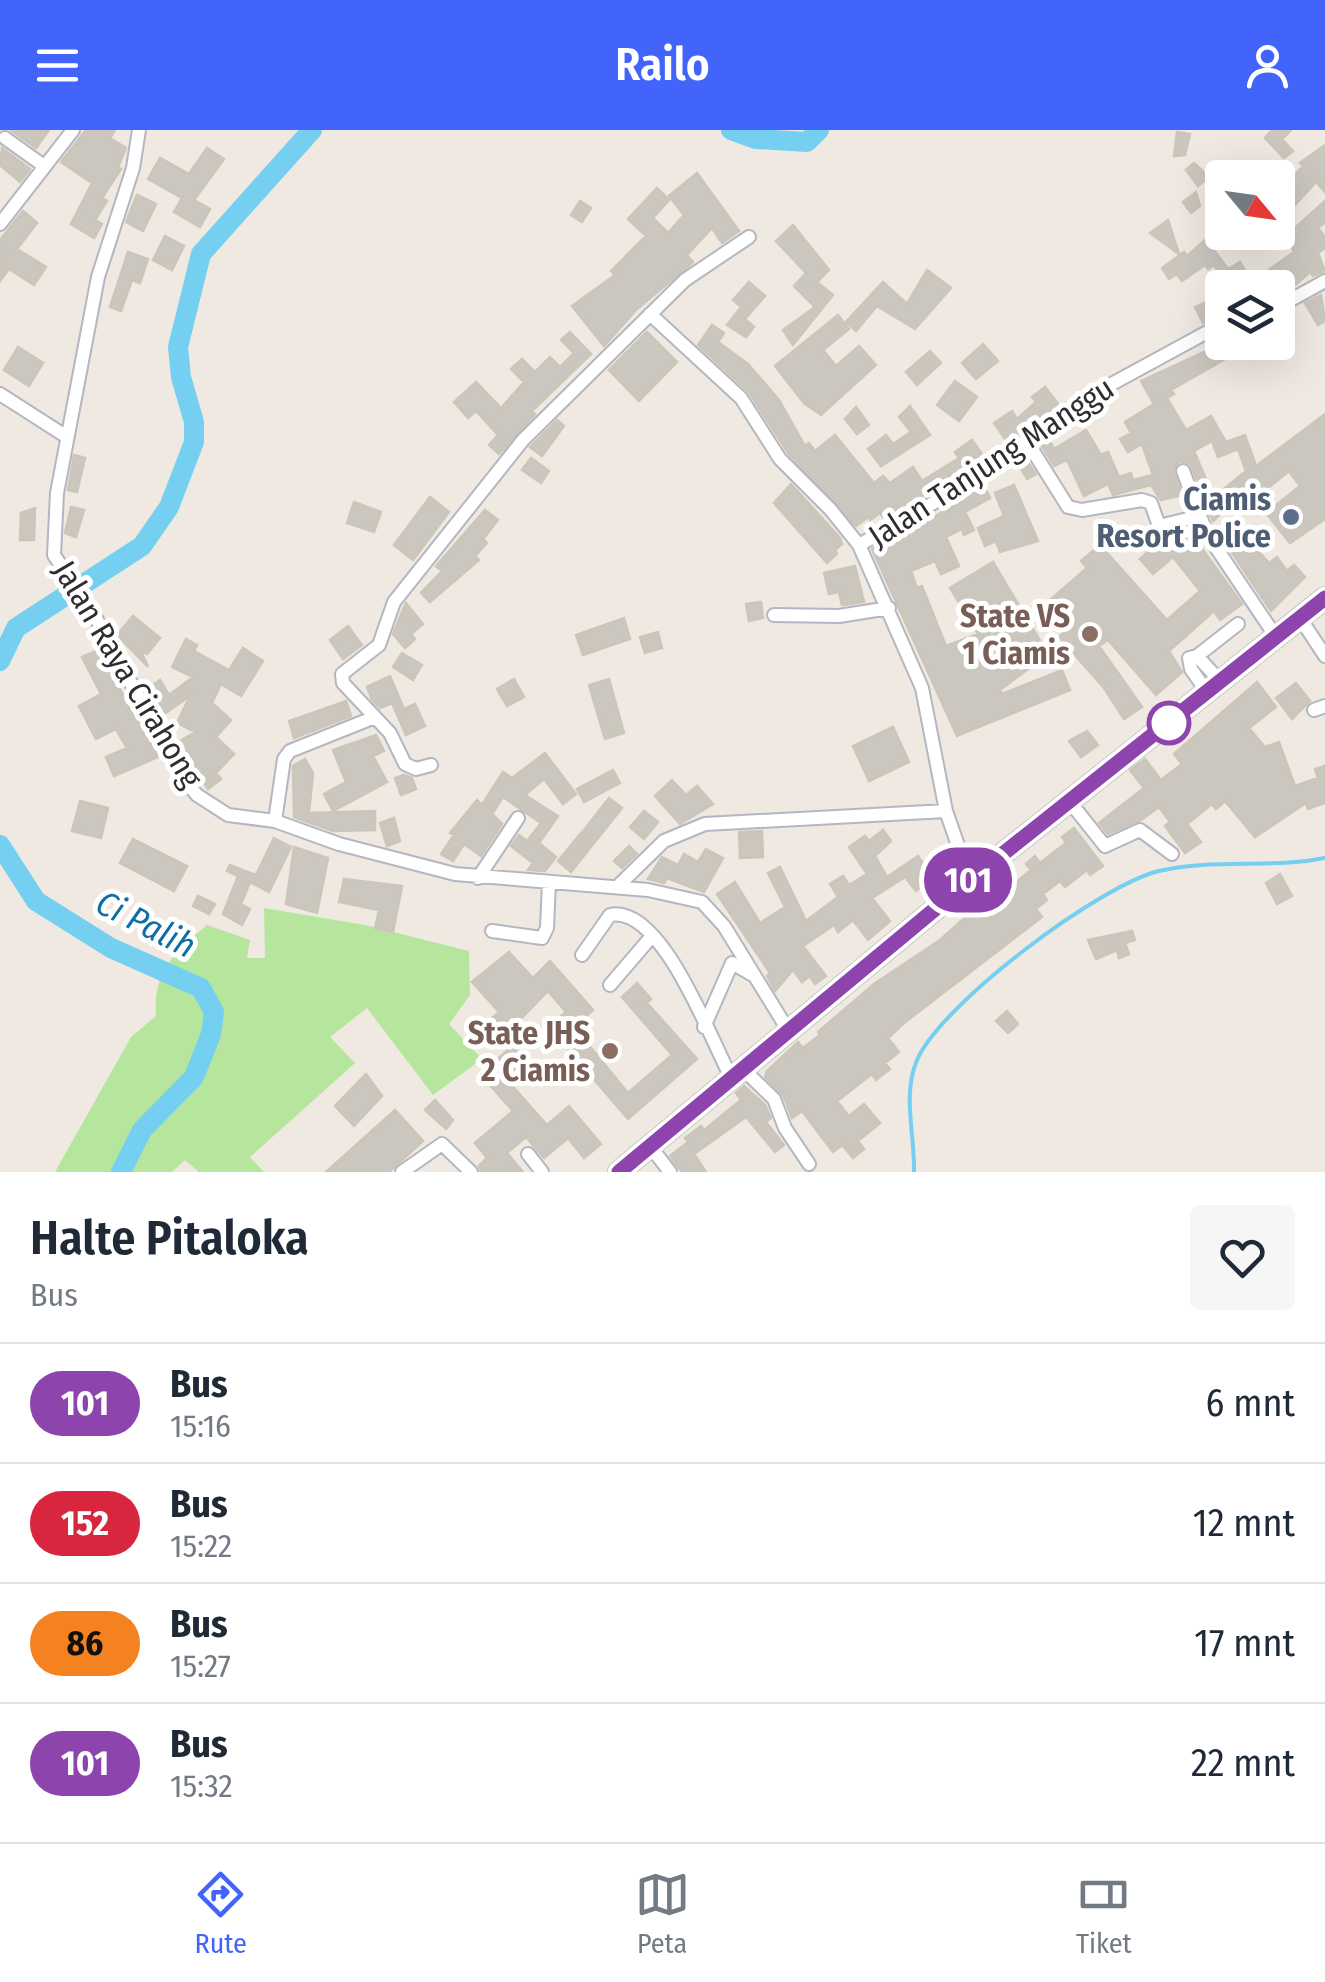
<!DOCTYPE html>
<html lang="id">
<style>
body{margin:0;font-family:"Fira Sans Condensed",sans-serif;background:#f6f6f7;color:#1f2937;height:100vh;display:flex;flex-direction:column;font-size:38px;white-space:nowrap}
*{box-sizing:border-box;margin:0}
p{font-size:32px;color:#747a83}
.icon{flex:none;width:55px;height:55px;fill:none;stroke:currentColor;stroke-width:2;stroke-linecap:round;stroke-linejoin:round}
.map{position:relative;height:1042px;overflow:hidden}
.sheet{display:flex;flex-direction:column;background:#fff;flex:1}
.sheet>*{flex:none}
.badge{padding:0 20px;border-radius:32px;font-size:35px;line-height:65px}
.needle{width:65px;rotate:119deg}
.tools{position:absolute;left:1205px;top:30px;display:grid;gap:20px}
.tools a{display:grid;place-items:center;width:90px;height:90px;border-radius:10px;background:#fff;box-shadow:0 10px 40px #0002;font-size:50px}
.map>.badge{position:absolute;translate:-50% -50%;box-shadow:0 0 0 5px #fff}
.round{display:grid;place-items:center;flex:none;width:105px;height:105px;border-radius:10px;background:#f6f6f7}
.summary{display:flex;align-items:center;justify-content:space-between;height:170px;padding:0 30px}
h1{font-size:48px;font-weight:600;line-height:75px}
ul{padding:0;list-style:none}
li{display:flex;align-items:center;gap:30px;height:120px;padding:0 30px;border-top:2px solid #e0e1e3}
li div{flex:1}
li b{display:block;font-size:38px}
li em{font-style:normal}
li .badge{min-width:110px;font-weight:700;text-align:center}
header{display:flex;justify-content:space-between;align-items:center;height:130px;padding:0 30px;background:#4264fb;color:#fff;font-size:45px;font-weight:600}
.menu{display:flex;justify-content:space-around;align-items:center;height:140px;border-top:2px solid #e0e1e3;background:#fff;font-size:28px;color:#747a83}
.menu a{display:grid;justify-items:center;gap:5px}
.menu .on{color:#4264fb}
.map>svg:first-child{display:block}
.green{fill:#b6e59e}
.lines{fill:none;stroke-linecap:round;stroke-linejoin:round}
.stream{stroke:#75cff0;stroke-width:4}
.river{stroke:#75cff0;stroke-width:20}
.building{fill:#cbc7bf;stroke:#cbc5ba;stroke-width:2.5}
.minor-casing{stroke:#b4b7c1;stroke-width:16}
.highway-casing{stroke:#c9c9c9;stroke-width:24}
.minor{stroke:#fff;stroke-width:12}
.highway{stroke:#ffa35c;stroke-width:20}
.line-casing{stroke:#fff;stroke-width:22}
.line{stroke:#8e44ad;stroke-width:15}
.service-dot{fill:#5c6f8a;stroke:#fff;stroke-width:4}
.education-dot{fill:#8d6e63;stroke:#fff;stroke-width:4}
.stop-dot{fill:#fff;stroke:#8e44ad;stroke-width:5}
.labels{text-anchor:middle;stroke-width:10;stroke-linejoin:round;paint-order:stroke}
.street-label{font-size:32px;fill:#2e2e2e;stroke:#fff}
.service-label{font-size:32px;font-weight:bold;fill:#4e5e75;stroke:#fff;text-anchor:end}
.education-label{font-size:32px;font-weight:bold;fill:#785e54;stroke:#fff;text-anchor:end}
.water-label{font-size:35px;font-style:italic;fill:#0d6fa3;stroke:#fff}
</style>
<header><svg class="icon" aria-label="menu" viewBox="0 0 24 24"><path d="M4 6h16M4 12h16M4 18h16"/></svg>Railo<svg class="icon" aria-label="person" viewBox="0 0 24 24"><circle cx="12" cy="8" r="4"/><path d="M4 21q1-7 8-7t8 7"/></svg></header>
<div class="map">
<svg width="1325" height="1042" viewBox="0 0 1325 1042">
<rect width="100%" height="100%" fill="#efe9e1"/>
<path class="green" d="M 264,778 L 365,795 L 469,821 L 470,865 L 449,894 L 482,929 L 433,965 L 367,878 L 330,907 L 355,933 L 250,1027 L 264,1042 L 199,1042 L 185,1030 L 172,1042 L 55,1042 L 131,907 L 156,886 C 153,840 174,823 207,795 L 250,810 L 247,828 L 265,828 Z"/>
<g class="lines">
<path class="stream" d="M 914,1042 C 915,1004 902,966 917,930 C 941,874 1100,755 1159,741 C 1214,728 1270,739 1325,728"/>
<path class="river" d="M 731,0 L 756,9 L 807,12 L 819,0
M 0,531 L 16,498 L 142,416 L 169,377 L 194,312 L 194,292 L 181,247 L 178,217 L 201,124 L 312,0
M 0,715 L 36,771 L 111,818 L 201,858 L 214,882 L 211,904 L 194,947 L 142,1000 L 121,1042"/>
</g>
<path class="building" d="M 11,0 L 49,0 L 36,18 Z
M 86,0 L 115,0 L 110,8 L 126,18 L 118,37 L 121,39 L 102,68 L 107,71 L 95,90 L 102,94 L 94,108 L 71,94 L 92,53 L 61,32 Z
M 1272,0 L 1291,0 L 1282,9 L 1293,21 L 1284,28 L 1265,8 Z
M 1177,2 L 1190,4 L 1185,25 L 1174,26 Z
M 1325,15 L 1325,62 L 1316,52 L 1295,75 L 1280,61 L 1303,36 L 1300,33 Z
M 2,18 L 30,39 L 20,52 L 0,35 Z
M 207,18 L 224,29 L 194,70 L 210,79 L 200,97 L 174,82 L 182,68 L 148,49 L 160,28 L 189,44 Z
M 1194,33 L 1209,47 L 1198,56 L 1186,40 Z
M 697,43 L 739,101 L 722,113 L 712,98 L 687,125 L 693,132 L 637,179 L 604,216 L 572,176 L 615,145 L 611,141 L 646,106 L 628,89 L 657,58 L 669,70 L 653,88 L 668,103 L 684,85 L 669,66 Z
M 1196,62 L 1200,76 L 1191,83 L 1183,72 Z
M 1222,64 L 1222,92 L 1209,76 Z
M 137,65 L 156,74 L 143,101 L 126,92 Z
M 580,71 L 591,78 L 582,92 L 571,85 Z
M 1325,71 L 1325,92 L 1318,98 L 1325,107 L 1325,118 L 1318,123 L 1325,141 L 1313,146 L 1310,142 L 1293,157 L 1288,152 L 1279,158 L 1227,158 L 1214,135 L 1208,139 L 1205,135 L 1182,151 L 1177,144 L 1169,149 L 1162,138 L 1184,122 L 1187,126 L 1206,109 L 1228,139 L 1240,132 L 1252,152 L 1294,122 L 1287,105 Z
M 23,81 L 37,93 L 17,119 L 46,137 L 34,155 L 9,139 L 0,151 L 0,110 Z
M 1168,90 L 1179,124 L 1150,103 Z
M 793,95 L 829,140 L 817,152 L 833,165 L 793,215 L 783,200 L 815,177 L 794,156 L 806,143 L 776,111 Z
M 165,106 L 184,116 L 172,140 L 153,130 Z
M 128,122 L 148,129 L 140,153 L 132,150 L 121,181 L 110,177 Z
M 927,140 L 951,158 L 915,199 L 877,176 L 856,201 L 846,192 L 883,152 L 907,174 Z
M 749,152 L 765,166 L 745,189 L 754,197 L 746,207 L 727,195 L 741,177 L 733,170 Z
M 1222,165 L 1222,184 L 1203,193 L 1195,177 Z
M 1321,165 L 1325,191 L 1318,195 L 1305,173 Z
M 838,185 L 849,199 L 823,220 L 836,236 L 859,216 L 876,235 L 821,285 L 804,273 L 775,236 Z
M 712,195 L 724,203 L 718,212 L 748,234 L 779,270 L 805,316 L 809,313 L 815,321 L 835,305 L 874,353 L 883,346 L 890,353 L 913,337 L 922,351 L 959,328 L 955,322 L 972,310 L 984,327 L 895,383 L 892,380 L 883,387 L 880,383 L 870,390 L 868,387 L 856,396 L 788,323 L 748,261 L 698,215 Z
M 570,202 L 591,224 L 532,281 L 535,284 L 499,324 L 489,315 L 498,305 L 476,281 L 468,288 L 454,272 L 476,252 L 501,278 L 524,252 L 511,239 L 522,229 L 535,242 L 550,227 L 560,237 L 574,223 L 561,210 Z
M 647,202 L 677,232 L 639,271 L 609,240 Z
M 1212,212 L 1255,212 L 1171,260 L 1174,264 L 1167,268 L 1186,300 L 1211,286 L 1226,312 L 1245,305 L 1256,336 L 1325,284 L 1325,389 L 1290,413 L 1266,383 L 1300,356 L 1289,341 L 1238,382 L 1231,374 L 1213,391 L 1206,374 L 1246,341 L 1238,319 L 1218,327 L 1212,311 L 1194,321 L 1208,354 L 1200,358 L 1190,334 L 1180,331 L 1173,340 L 1182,365 L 1161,370 L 1151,355 L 1113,365 L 1108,354 L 1084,366 L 1067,330 L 1054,336 L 1040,313 L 1048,307 L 1054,319 L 1086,300 L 1101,325 L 1108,322 L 1119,347 L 1131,343 L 1133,350 L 1153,345 L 1142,314 L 1128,322 L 1120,309 L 1131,303 L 1125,292 L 1154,274 L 1141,251 L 1215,217 Z
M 983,214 L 998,231 L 976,249 L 962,233 Z
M 18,217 L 43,233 L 29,256 L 4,240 Z
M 930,221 L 941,233 L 917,255 L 906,242 Z
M 955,251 L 977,267 L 959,291 L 937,275 Z
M 1045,257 L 1059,275 L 1007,312 L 994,293 L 1012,281 L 1017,289 L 1036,272 L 1032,267 Z
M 910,276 L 930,305 L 881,336 L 868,319 L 886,305 L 893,314 L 911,302 L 899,287 Z
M 856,277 L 869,295 L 857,304 L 845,289 Z
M 557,290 L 564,296 L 542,326 L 530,317 Z
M 74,325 L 85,328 L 77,362 L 68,360 Z
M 1023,325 L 1036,344 L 1027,349 L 1016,330 Z
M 531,328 L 549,341 L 541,353 L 522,340 Z
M 791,354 L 840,408 L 842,414 L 835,420 L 837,424 L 827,433 L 774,373 Z
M 983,354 L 990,368 L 965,382 L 974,400 L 964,405 L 962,399 L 946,407 L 959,436 L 941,444 L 935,431 L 911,441 L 917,458 L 922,456 L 946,516 L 978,504 L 950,458 L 993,432 L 1048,524 L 1000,560 L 1002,564 L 1062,540 L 1070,560 L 957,606 L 872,419 L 964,371 Z
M 1014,355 L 1038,411 L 1000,422 L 996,411 L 985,416 L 978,398 L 1004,386 L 995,363 Z
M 430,367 L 449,382 L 413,430 L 394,415 Z
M 354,372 L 381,382 L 374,402 L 347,393 Z
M 71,377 L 84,380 L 76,407 L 65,403 Z
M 35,378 L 34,410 L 20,410 L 21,383 Z
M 485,380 L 498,390 L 483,409 L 487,413 L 475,426 L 479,430 L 430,472 L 421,463 L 442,441 L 436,436 Z
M 1180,401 L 1193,417 L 1198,413 L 1242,474 L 1220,490 L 1214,481 L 1169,521 L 1182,542 L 1156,565 L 1108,510 L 1099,516 L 1142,577 L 1124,589 L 1104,558 L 1059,507 L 1066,500 L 1044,475 L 1087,438 L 1081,431 L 1100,415 L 1167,490 L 1200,461 L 1173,427 L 1153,444 L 1140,429 L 1169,404 Z
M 1243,404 L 1269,433 L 1277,427 L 1287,441 L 1294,435 L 1305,447 L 1271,481 L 1227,415 Z
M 855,436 L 864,472 L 842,475 L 839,462 L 829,464 L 824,443 Z
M 761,472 L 763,488 L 749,491 L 746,474 Z
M 406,473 L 423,494 L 411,504 L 415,509 L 405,518 L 393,504 Z
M 133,486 L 160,508 L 147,524 L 141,521 L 148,537 L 117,505 Z
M 624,488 L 630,509 L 583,525 L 576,505 Z
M 348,496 L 362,515 L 343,529 L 330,510 Z
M 658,502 L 662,518 L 645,523 L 640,507 Z
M 186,509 L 197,515 L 194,521 L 229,540 L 243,518 L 263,531 L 241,566 L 221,554 L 212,573 L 231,590 L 216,607 L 234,624 L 216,643 L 221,649 L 208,659 L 177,613 L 195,602 L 177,593 L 190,566 L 160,587 L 146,560 L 160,550 L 169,565 L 193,547 L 172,537 Z
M 98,520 L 158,627 L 114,646 L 106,627 L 127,618 L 116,599 L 96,609 L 79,576 L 101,564 L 82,527 Z
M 402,523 L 422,535 L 413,550 L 393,537 Z
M 390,546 L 404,579 L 415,574 L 425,596 L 406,605 L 392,573 L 380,578 L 372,570 L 367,557 Z
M 514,549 L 524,567 L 507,576 L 497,559 Z
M 609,549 L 624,603 L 605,609 L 589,555 Z
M 1257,552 L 1276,577 L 1249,598 L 1265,617 L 1279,612 L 1295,656 L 1318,648 L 1315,639 L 1325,636 L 1325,673 L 1308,679 L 1306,673 L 1255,707 L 1225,671 L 1216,679 L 1212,674 L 1187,694 L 1201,712 L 1185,723 L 1165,696 L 1170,692 L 1159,677 L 1141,690 L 1108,704 L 1099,693 L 1144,658 L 1130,640 L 1145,629 L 1161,650 L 1182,634 L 1174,624 Z
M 1296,553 L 1310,571 L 1292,589 L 1276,568 Z
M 346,571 L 351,586 L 294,608 L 289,591 Z
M 893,597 L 909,632 L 869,651 L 853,616 Z
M 1087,601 L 1098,615 L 1081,627 L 1069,611 Z
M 376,605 L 384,621 L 373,626 L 387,652 L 333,681 L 324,664 L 346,652 L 333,620 Z
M 545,623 L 576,664 L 563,674 L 544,649 L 525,665 L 558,686 L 539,713 L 556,727 L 545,741 L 528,740 L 533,733 L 511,716 L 519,705 L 527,711 L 541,693 L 503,667 L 492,684 L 502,694 L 481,726 L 464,714 L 453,731 L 441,724 L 454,705 L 450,703 L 477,670 L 482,675 L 503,642 L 512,648 Z
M 305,629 L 313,643 L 309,683 L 375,681 L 375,700 L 333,701 L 294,687 L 293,636 Z
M 613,640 L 620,653 L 584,672 L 577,659 Z
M 404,645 L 412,648 L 416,659 L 401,665 L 395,648 Z
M 672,650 L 686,665 L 697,656 L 713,674 L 680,694 L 655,666 Z
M 609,668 L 622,678 L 571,742 L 558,731 L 582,702 L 589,707 L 584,700 Z
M 80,671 L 108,678 L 101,708 L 72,701 Z
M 644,681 L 658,692 L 644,709 L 630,697 Z
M 394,688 L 400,711 L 387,716 L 380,693 Z
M 1074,698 L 1103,736 L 1090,745 L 1087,740 L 1065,757 L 1060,751 L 1043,764 L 1047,770 L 1036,779 L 1042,787 L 904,893 L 888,908 L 899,922 L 885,933 L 890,939 L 876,950 L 872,944 L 837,971 L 849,986 L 864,974 L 880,993 L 858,1011 L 864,1019 L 853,1028 L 842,1015 L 833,1022 L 802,981 L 792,988 L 783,965 L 765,947 L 767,941 L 798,912 L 803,918 L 820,905 L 818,902 L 874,854 L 940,810 L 1011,746 L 1016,752 L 1031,740 L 1026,734 L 1035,726 L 1040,733 L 1066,713 L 1062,707 Z
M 883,700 L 891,711 L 875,726 L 887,747 L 918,726 L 927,740 L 937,733 L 948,747 L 938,754 L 933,748 L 916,761 L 905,747 L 872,768 L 890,791 L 868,810 L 853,790 L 838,802 L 834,795 L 803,816 L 826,846 L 815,854 L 810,846 L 802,852 L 793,840 L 775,861 L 767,846 L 770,843 L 717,764 L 735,752 L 760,793 L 785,777 L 768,743 L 780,737 L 806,791 L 838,767 L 830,754 L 843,746 L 849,755 L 867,744 L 849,717 L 865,706 L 869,711 Z
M 762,701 L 763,727 L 740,728 L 739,702 Z
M 274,708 L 291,717 L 269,762 L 250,752 L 241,774 L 250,779 L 242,795 L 223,784 L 238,746 L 227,741 L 230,735 L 256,745 Z
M 133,709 L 187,736 L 174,761 L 120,733 Z
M 629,716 L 637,724 L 622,738 L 614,731 Z
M 294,717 L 328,728 L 317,783 L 286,774 Z
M 706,719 L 723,728 L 704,762 L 667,748 L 664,753 L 648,749 L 662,727 L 678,735 L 684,724 L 698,732 Z
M 1280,744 L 1292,766 L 1277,774 L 1266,753 Z
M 344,749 L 402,756 L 393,802 L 375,798 L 379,780 L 339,772 Z
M 198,766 L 215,774 L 209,784 L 193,776 Z
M 1132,801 L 1135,810 L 1125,813 L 1129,824 L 1119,828 L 1117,820 L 1096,829 L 1088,810 Z
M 509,822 L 533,848 L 550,831 L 593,880 L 574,897 L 628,963 L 672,925 L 622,867 L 637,853 L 651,869 L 647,873 L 697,929 L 628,989 L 549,897 L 566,882 L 548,861 L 508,902 L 493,887 L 499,882 L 472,852 Z
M 1007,881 L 1018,894 L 1008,903 L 996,891 Z
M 516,913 L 530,929 L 506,949 L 547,995 L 569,976 L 601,1014 L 584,1028 L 568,1008 L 544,1028 L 526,1007 L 507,1023 L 523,1042 L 481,1042 L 479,1036 L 487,1028 L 475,1013 L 513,981 L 488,953 L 501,942 L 493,933 Z
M 366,944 L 382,966 L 354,996 L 335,976 Z
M 744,956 L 765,975 L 771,988 L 766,992 L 784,1015 L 775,1022 L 746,987 L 694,1024 L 706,1042 L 682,1042 L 670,1026 L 688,1012 L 685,1008 L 701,996 L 704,1000 L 741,970 L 736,963 Z
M 435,970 L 453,990 L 446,999 L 425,980 Z
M 395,980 L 423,1011 L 389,1042 L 326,1042 Z"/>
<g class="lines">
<g class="minor-casing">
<path id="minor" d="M 139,0 L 133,38 L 98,147 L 57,363 L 54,425 L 97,490 L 181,646 L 197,665 L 228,685 L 275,691 L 339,714 L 455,744 L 648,760 L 702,772 L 724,796 L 788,900
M 5,8 L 44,36
M 0,94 L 73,0
M 1278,177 L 1325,151
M 650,184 L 741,268 L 780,329 L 830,379 L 859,415
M 0,264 L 67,307
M 1028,313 L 1068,377 L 1082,380 L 1142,370 L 1151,373 L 1159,396 L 1200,386
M 1183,341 L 1207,404 L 1276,507
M 774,485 L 839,486 L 889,478
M 1300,488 L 1325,526
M 1197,526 L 1238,494
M 1207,562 L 1191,539 L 1189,528 L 1197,526 L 1220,551
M 1314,580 L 1325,576
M 431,635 L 416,639 L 405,634 L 390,603 L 343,553 L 342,544 L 379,515 L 394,472 L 523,310 L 685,150 L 749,107
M 1070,672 L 1105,716 L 1140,700 L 1172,724
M 275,691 L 284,629 L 290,621 L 375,587
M 478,748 L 518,688
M 970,750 L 946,681 L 922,558 L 859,415 L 958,359 L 1084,269 L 1222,194
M 617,757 L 664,711 L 705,694 L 946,681
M 492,801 L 542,808 L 547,798 L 549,752
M 582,825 L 610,785 C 662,774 711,911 731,947
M 610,855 L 652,806
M 704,897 L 732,833 L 751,844
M 743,939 L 774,969 L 785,998 L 809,1034
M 650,1016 L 670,1042
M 528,1024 L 542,1042
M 402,1042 L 442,1014 L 471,1042"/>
</g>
<g class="highway-casing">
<path id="highway" d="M 619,1042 L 970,750 L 1325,468"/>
</g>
<use href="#minor" class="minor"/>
<use href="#highway" class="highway"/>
</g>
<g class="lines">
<g class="line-casing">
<path id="line" d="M 619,1042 L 970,750 L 1325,468"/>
</g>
<use href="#line" class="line"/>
</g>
<circle class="service-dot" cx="1291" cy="387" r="10"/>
<g class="education-dot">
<circle cx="1090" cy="504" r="10"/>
<circle cx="610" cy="921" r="10"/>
</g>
<circle class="stop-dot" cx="1169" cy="593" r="20"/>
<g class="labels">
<g class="street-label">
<text transform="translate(991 332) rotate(-33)" y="11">Jalan Tanjung Manggu</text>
<text transform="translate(128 544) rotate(59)" y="11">Jalan Raya Cirahong</text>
</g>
<g class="service-label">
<text x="1271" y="380">Ciamis<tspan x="1271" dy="37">Resort Police</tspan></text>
</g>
<g class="education-label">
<text x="1070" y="497">State VS<tspan x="1070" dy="37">1 Ciamis</tspan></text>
<text x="590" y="914">State JHS<tspan x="590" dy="37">2 Ciamis</tspan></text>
</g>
<g class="water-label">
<text transform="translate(146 794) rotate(27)" y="12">Ci Palih</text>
</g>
</g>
</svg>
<div class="tools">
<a><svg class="needle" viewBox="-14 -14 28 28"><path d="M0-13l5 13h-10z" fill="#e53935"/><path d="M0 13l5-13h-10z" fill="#747a83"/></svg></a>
<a><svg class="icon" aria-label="layers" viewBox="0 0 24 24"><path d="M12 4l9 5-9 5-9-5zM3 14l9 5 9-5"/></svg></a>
</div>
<b class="badge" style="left:968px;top:750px;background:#8e44ad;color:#fff">101</b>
</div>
<section class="sheet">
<div class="summary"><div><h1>Halte Pitaloka</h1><p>Bus</p></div><a class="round"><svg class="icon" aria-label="heart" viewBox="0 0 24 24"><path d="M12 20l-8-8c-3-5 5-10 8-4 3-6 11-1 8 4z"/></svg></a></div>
<ul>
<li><span class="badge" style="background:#8e44ad;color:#fff">101</span><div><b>Bus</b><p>15:16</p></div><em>6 mnt</em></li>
<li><span class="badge" style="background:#d7263d;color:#fff">152</span><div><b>Bus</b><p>15:22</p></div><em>12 mnt</em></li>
<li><span class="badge" style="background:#f58220;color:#111">86</span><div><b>Bus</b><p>15:27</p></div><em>17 mnt</em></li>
<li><span class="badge" style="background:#8e44ad;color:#fff">101</span><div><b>Bus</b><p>15:32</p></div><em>22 mnt</em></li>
</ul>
</section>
<nav class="menu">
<a class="on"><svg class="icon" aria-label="directions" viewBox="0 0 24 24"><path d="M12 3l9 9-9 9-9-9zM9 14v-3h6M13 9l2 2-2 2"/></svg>Rute</a>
<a><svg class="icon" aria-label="map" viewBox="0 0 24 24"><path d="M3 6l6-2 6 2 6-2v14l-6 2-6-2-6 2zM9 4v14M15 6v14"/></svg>Peta</a>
<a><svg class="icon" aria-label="tickets" viewBox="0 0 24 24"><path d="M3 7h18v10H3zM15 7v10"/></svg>Tiket</a>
</nav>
